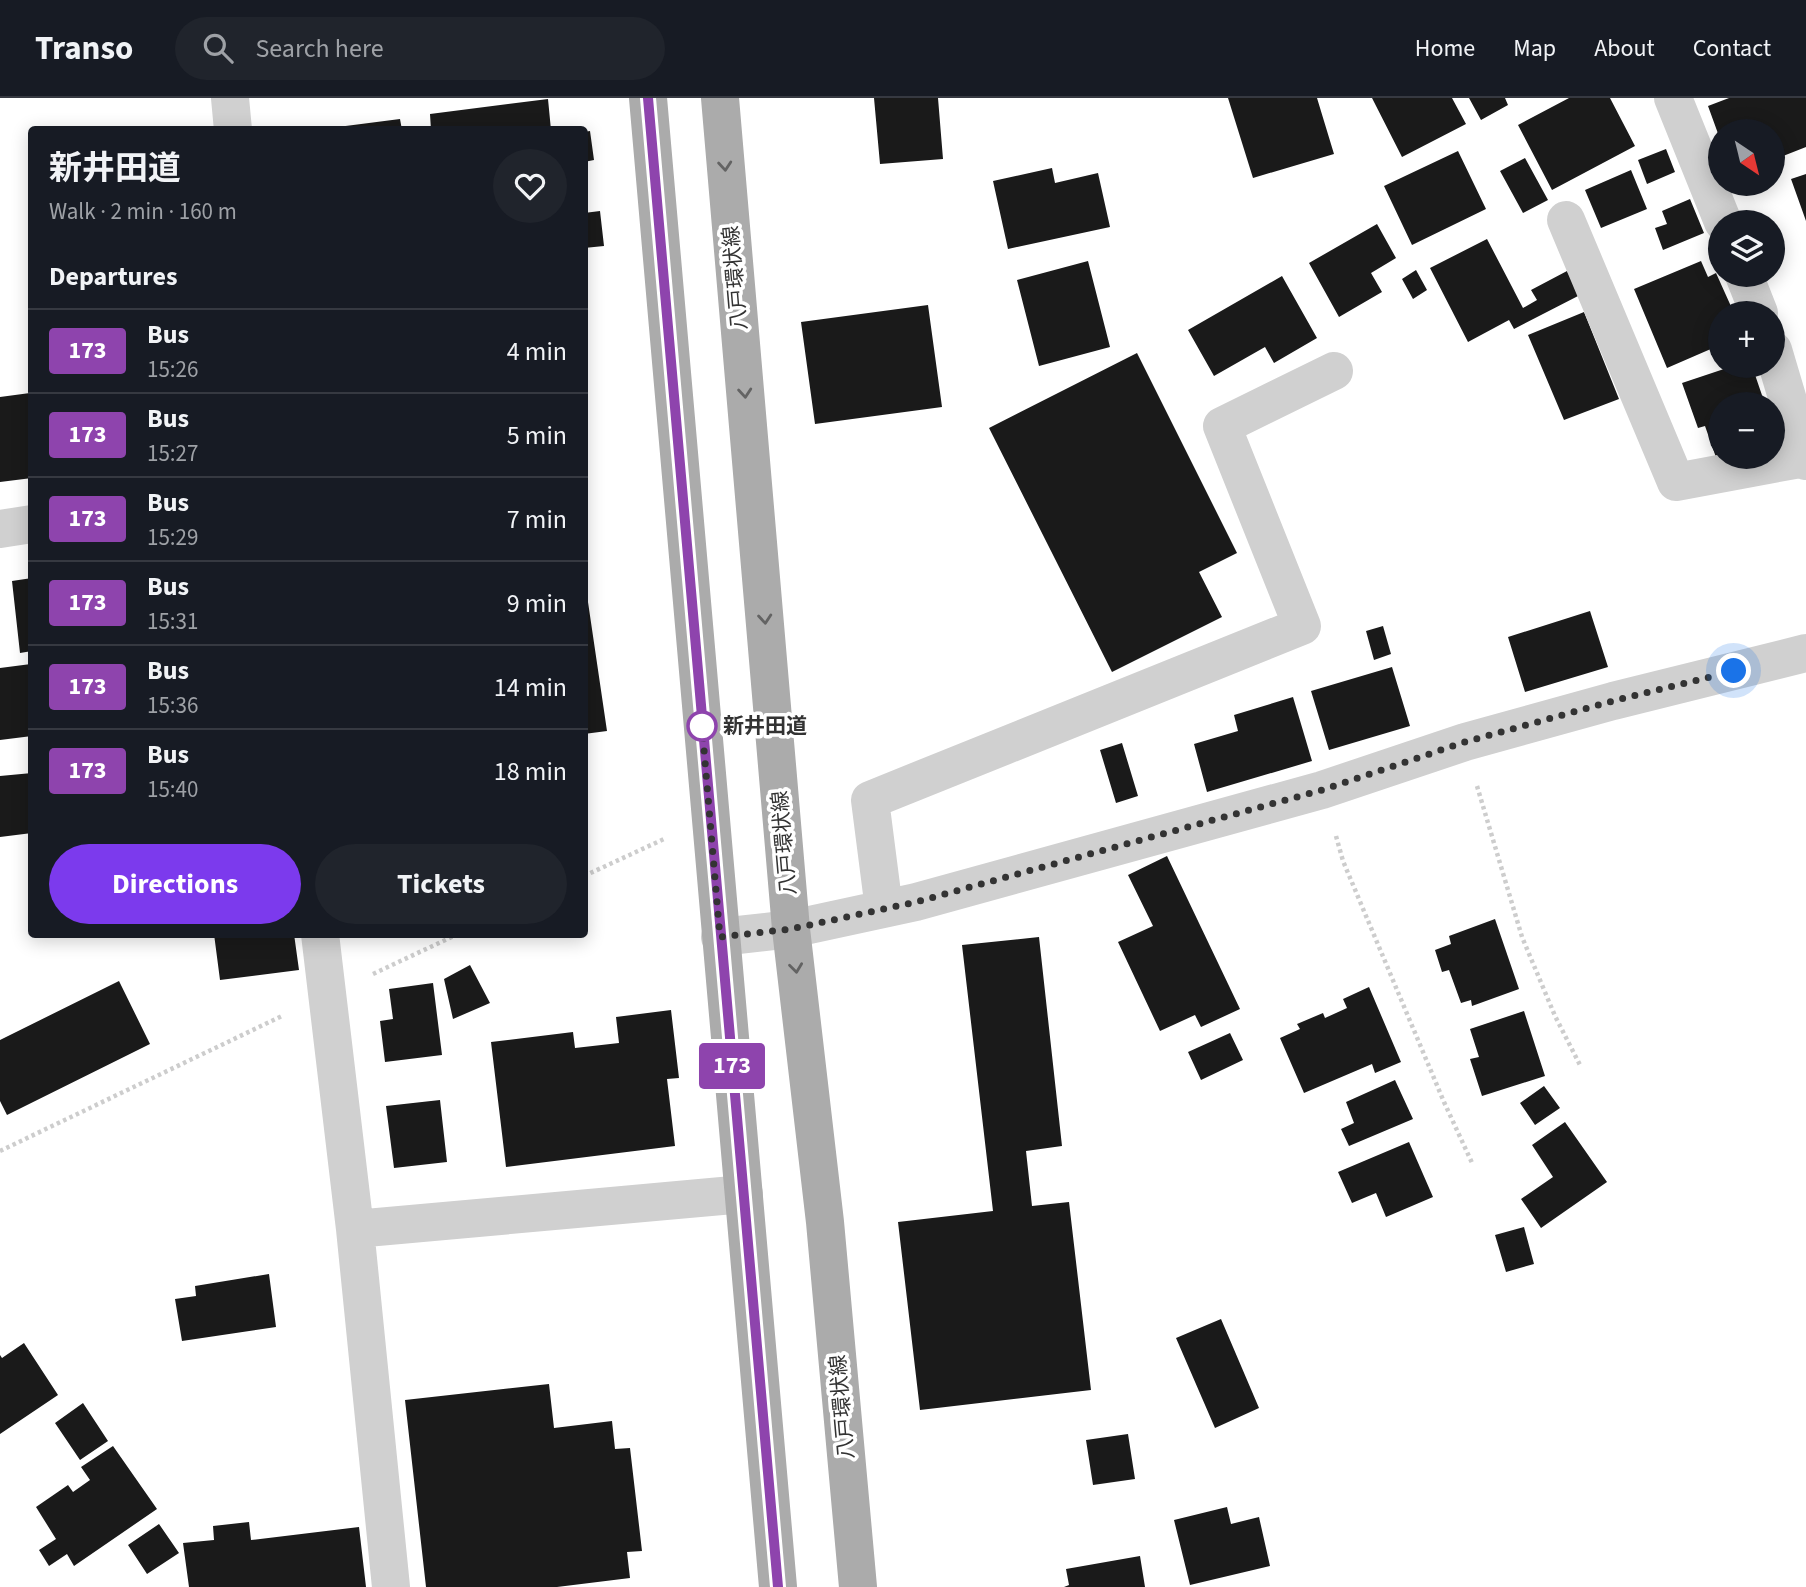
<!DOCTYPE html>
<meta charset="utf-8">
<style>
body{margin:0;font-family:"Source Sans 3","Noto Sans JP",sans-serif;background:#20242c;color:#f1f3f6;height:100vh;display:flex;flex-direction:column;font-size:26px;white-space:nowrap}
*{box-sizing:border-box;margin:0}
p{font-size:23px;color:#9ea1a6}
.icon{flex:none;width:38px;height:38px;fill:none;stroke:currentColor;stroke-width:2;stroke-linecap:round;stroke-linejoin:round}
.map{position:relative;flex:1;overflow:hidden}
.panel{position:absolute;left:28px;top:28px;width:560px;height:812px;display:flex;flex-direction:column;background:#171b24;border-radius:7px;box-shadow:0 4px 18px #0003}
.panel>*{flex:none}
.badge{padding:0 14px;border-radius:5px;font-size:24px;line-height:46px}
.needle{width:46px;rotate:145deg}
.fabs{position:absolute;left:1708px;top:21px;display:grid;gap:14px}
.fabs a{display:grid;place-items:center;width:77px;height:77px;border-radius:50%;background:#171b24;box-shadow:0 4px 18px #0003;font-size:35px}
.you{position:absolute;width:35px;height:35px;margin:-18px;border:5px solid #fff;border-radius:50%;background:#1a73e8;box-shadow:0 0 0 10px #1a73e833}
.map>.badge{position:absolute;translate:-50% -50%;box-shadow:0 0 0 4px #fff}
h2{padding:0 21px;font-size:26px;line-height:63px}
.round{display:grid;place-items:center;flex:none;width:74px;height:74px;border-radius:37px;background:#20242c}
.headline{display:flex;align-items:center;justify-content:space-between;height:119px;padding:0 21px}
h1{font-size:33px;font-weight:700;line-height:52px}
.primary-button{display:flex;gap:14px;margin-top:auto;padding:14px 21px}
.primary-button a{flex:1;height:80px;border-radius:42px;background:#7c3aed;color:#fff;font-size:28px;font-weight:700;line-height:80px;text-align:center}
.primary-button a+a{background:#20242c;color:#f1f3f6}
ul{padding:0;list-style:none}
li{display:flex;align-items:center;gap:21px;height:84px;padding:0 21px;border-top:2px solid #363941}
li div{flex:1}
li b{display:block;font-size:26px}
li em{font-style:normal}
li .badge{min-width:77px;font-weight:700;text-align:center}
header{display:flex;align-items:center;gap:42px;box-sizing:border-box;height:98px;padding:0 35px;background:#171b24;border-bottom:2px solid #363941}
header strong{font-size:33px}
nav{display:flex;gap:38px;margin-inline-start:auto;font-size:24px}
.search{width:490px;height:63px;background:#20242c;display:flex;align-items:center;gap:18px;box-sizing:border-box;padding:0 24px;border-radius:38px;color:#9ea1a6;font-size:26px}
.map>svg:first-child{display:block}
.building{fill:#1a1a1a}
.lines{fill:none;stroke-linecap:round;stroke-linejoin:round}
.path{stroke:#cdcdcd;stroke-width:4.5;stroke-dasharray:3.5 3.5;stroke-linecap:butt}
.minor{stroke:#d0d0d0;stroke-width:38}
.major{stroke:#ababab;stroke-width:38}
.oneway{stroke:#636363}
.line-casing{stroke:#fff;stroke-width:16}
.line{stroke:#8e44ad;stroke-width:10}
.walk{stroke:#333;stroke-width:7;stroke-dasharray:0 12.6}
.stop-dot{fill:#fff;stroke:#8e44ad;stroke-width:3.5}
.labels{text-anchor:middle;stroke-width:7;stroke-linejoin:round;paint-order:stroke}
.street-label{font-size:21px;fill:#333;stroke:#fff}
.stop-label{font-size:21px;font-weight:bold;fill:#333;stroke:#fff;text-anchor:start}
</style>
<header>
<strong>Transo</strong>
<div class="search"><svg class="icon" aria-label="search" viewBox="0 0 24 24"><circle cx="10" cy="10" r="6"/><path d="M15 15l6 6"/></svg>Search here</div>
<nav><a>Home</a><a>Map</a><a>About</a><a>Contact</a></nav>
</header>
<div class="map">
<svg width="1806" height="1489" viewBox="0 0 1806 1489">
<rect width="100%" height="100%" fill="#fff"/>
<path class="building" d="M 874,0 L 938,0 L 943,61 L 880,66 Z
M 1228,0 L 1317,0 L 1334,56 L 1253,80 Z
M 1372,0 L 1452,0 L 1466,26 L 1402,59 Z
M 1469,0 L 1505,0 L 1508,7 L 1481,22 Z
M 1569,0 L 1610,0 L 1635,48 L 1552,92 L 1518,27 Z
M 1729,0 L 1806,0 L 1806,49 L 1773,62 L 1773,33 L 1720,33 L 1720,41 L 1708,8 Z
M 548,1 L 551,32 L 431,32 L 430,16 Z
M 400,21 L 402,32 L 330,32 L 330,30 Z
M 590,33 L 594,62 L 584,64 L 584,34 Z
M 1666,51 L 1675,74 L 1647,86 L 1638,62 Z
M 1458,53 L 1486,111 L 1412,147 L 1384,88 Z
M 1525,60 L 1548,102 L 1523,115 L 1500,73 Z
M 1052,70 L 1055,85 L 1098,75 L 1110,129 L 1008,151 L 993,83 Z
M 1631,72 L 1647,111 L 1601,130 L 1585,92 Z
M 1806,76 L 1806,123 L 1791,81 Z
M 1690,101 L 1704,135 L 1663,152 L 1655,130 L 1667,126 L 1662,113 Z
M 600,113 L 604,148 L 584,150 L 584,115 Z
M 1377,126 L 1396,160 L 1371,175 L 1382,194 L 1339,219 L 1309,165 Z
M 1487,141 L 1523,210 L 1537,202 L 1531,192 L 1567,173 L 1580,197 L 1514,231 L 1509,222 L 1468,244 L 1430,170 Z
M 1088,163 L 1110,249 L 1039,268 L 1017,182 Z
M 1701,163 L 1708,179 L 1716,175 L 1734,215 L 1720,215 L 1720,247 L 1667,270 L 1634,191 Z
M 1416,172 L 1427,192 L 1413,201 L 1402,181 Z
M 1282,178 L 1317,240 L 1274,265 L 1265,249 L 1214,278 L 1188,232 Z
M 928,207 L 942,309 L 815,326 L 801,224 Z
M 1584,214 L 1619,301 L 1564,322 L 1528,237 Z
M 1137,255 L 1237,455 L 1199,474 L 1222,519 L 1112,574 L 989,330 Z
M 1733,268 L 1752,268 L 1765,306 L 1720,306 L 1720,359 L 1718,365 L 1705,328 L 1698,330 L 1682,285 Z
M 30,295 L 32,380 L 0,384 L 0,299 Z
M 584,477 L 607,633 L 584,636 Z
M 32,480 L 32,553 L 20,555 L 12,483 Z
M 1590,513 L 1608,569 L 1525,594 L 1508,539 Z
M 1383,528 L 1391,556 L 1374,562 L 1366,533 Z
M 31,566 L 32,638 L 0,642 L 0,570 Z
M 1392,569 L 1410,628 L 1329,652 L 1311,593 Z
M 1293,599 L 1312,663 L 1207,694 L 1194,646 L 1238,633 L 1234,617 Z
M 1122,645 L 1138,698 L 1116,705 L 1100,652 Z
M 32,675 L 32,735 L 0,739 L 0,678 Z
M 1167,758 L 1240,911 L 1201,929 L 1195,917 L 1160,933 L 1118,844 L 1153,828 L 1128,777 Z
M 1495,821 L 1519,891 L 1472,908 L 1471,902 L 1461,905 L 1449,872 L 1442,874 L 1435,852 L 1451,846 L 1449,838 Z
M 214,836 L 294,836 L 299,872 L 220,882 Z
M 1039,839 L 1062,1048 L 1026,1053 L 1032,1108 L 1069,1104 L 1091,1292 L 920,1312 L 898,1124 L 993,1113 L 962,847 Z
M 470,867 L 490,905 L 453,921 L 444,881 Z
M 119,883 L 150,946 L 7,1017 L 0,1003 L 0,942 Z
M 433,885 L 442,957 L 385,964 L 380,923 L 393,921 L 389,891 Z
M 1369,889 L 1401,964 L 1375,975 L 1372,966 L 1304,995 L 1280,940 L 1300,931 L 1297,926 L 1323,915 L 1325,920 L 1347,910 L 1343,901 Z
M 671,912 L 679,980 L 667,981 L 675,1048 L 506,1069 L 491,944 L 573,934 L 575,950 L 619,945 L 616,919 Z
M 1524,913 L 1545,978 L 1482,998 L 1470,961 L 1479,959 L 1470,931 Z
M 1230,935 L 1243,962 L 1201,982 L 1188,954 Z
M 1395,982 L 1413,1021 L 1349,1048 L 1341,1031 L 1354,1025 L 1346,1004 Z
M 1544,988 L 1560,1010 L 1535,1027 L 1520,1005 Z
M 440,1002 L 447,1064 L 394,1070 L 386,1008 Z
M 1565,1024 L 1607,1084 L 1541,1130 L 1521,1101 L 1553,1079 L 1532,1047 Z
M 1409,1044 L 1433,1099 L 1386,1119 L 1376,1095 L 1352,1105 L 1338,1074 Z
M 1524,1129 L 1534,1166 L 1506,1174 L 1495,1137 Z
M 269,1176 L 276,1229 L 182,1243 L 175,1201 L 196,1198 L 195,1188 Z
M 1221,1221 L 1259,1310 L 1215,1330 L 1176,1240 Z
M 24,1245 L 58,1297 L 0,1336 L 0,1257 L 2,1260 Z
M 549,1286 L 554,1330 L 612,1323 L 615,1351 L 630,1350 L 642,1453 L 627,1454 L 630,1480 L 557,1489 L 426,1489 L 405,1302 Z
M 83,1305 L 108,1343 L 80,1362 L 55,1325 Z
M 1128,1336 L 1135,1381 L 1093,1387 L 1086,1342 Z
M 113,1348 L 157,1411 L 74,1468 L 67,1456 L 49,1468 L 39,1452 L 56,1441 L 36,1409 L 68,1387 L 73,1394 L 90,1382 L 81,1369 Z
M 1227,1409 L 1231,1426 L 1259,1419 L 1270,1468 L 1190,1487 L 1174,1422 Z
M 249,1424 L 251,1442 L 359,1429 L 366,1489 L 189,1489 L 183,1445 L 214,1442 L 213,1428 Z
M 159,1426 L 179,1455 L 147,1476 L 128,1447 Z
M 1140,1458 L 1145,1489 L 1064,1489 L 1069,1487 L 1066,1471 Z"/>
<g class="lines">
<path class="path" d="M 1477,688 L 1522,839 L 1555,918 L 1581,969
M 1336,738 L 1343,763 L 1444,1004 L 1473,1067
M 584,778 L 664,741
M 373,876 L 458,836
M 0,1053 L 282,918"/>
<path class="minor" d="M 230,0 L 233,32
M 1673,0 L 1723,124
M 1566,122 L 1676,384 L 1805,360
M 1744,177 L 1759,215
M 1773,252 L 1806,363
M 0,431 L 32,426
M 884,811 L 870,702 L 1302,528 L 1222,328 L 1334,273
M 320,836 L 355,1131 L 391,1489
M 720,839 L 791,831 L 916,804 L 1322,692 L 1465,644 L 1613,603 L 1806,555
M 355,1131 L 744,1096"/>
<path class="major" d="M 648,0 L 778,1489
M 720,0 L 791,831 L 825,1124 L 858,1489"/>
</g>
<defs><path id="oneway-chevron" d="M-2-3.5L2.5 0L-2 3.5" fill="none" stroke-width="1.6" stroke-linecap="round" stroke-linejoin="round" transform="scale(1.75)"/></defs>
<g class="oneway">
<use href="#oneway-chevron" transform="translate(725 68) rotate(85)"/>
<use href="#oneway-chevron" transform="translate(745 295) rotate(85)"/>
<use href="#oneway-chevron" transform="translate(765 521) rotate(85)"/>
<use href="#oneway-chevron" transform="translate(796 870) rotate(83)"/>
</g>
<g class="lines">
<g class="line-casing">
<path id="line" d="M 648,0 L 778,1489"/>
</g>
<use href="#line" class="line"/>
<path class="walk" d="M 702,628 L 720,839 L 791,831 L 916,804 L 1322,692 L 1465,644 L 1613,603 L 1734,573"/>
</g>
<circle class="stop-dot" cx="702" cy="628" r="14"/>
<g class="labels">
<g class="street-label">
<text transform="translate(735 180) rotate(-95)" y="7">八戸環状線</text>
<text transform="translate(784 745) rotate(-95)" y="7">八戸環状線</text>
<text transform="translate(842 1309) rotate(-95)" y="7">八戸環状線</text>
</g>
<g class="stop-label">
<text x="723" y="635">新井田道</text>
</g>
</g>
</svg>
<div class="fabs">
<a><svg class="needle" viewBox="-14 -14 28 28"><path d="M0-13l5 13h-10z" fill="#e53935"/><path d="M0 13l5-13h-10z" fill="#9ea1a6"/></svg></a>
<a><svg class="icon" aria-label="layers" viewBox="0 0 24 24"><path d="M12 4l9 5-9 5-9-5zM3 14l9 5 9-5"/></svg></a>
<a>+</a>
<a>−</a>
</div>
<div class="you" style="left:1734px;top:573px"></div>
<b class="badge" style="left:732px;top:968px;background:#8e44ad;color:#fff">173</b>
<section class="panel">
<div class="headline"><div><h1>新井田道</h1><p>Walk · 2 min · 160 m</p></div><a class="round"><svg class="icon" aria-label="heart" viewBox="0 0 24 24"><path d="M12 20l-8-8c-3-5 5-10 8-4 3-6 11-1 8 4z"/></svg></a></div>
<h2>Departures</h2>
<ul>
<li><span class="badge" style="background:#8e44ad;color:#fff">173</span><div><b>Bus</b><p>15:26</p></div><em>4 min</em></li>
<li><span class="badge" style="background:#8e44ad;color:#fff">173</span><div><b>Bus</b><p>15:27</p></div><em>5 min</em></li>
<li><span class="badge" style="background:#8e44ad;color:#fff">173</span><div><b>Bus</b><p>15:29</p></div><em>7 min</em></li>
<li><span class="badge" style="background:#8e44ad;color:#fff">173</span><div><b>Bus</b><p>15:31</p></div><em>9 min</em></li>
<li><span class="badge" style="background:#8e44ad;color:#fff">173</span><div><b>Bus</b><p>15:36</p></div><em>14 min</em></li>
<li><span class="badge" style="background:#8e44ad;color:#fff">173</span><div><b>Bus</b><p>15:40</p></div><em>18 min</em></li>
</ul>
<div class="primary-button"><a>Directions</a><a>Tickets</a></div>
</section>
</div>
